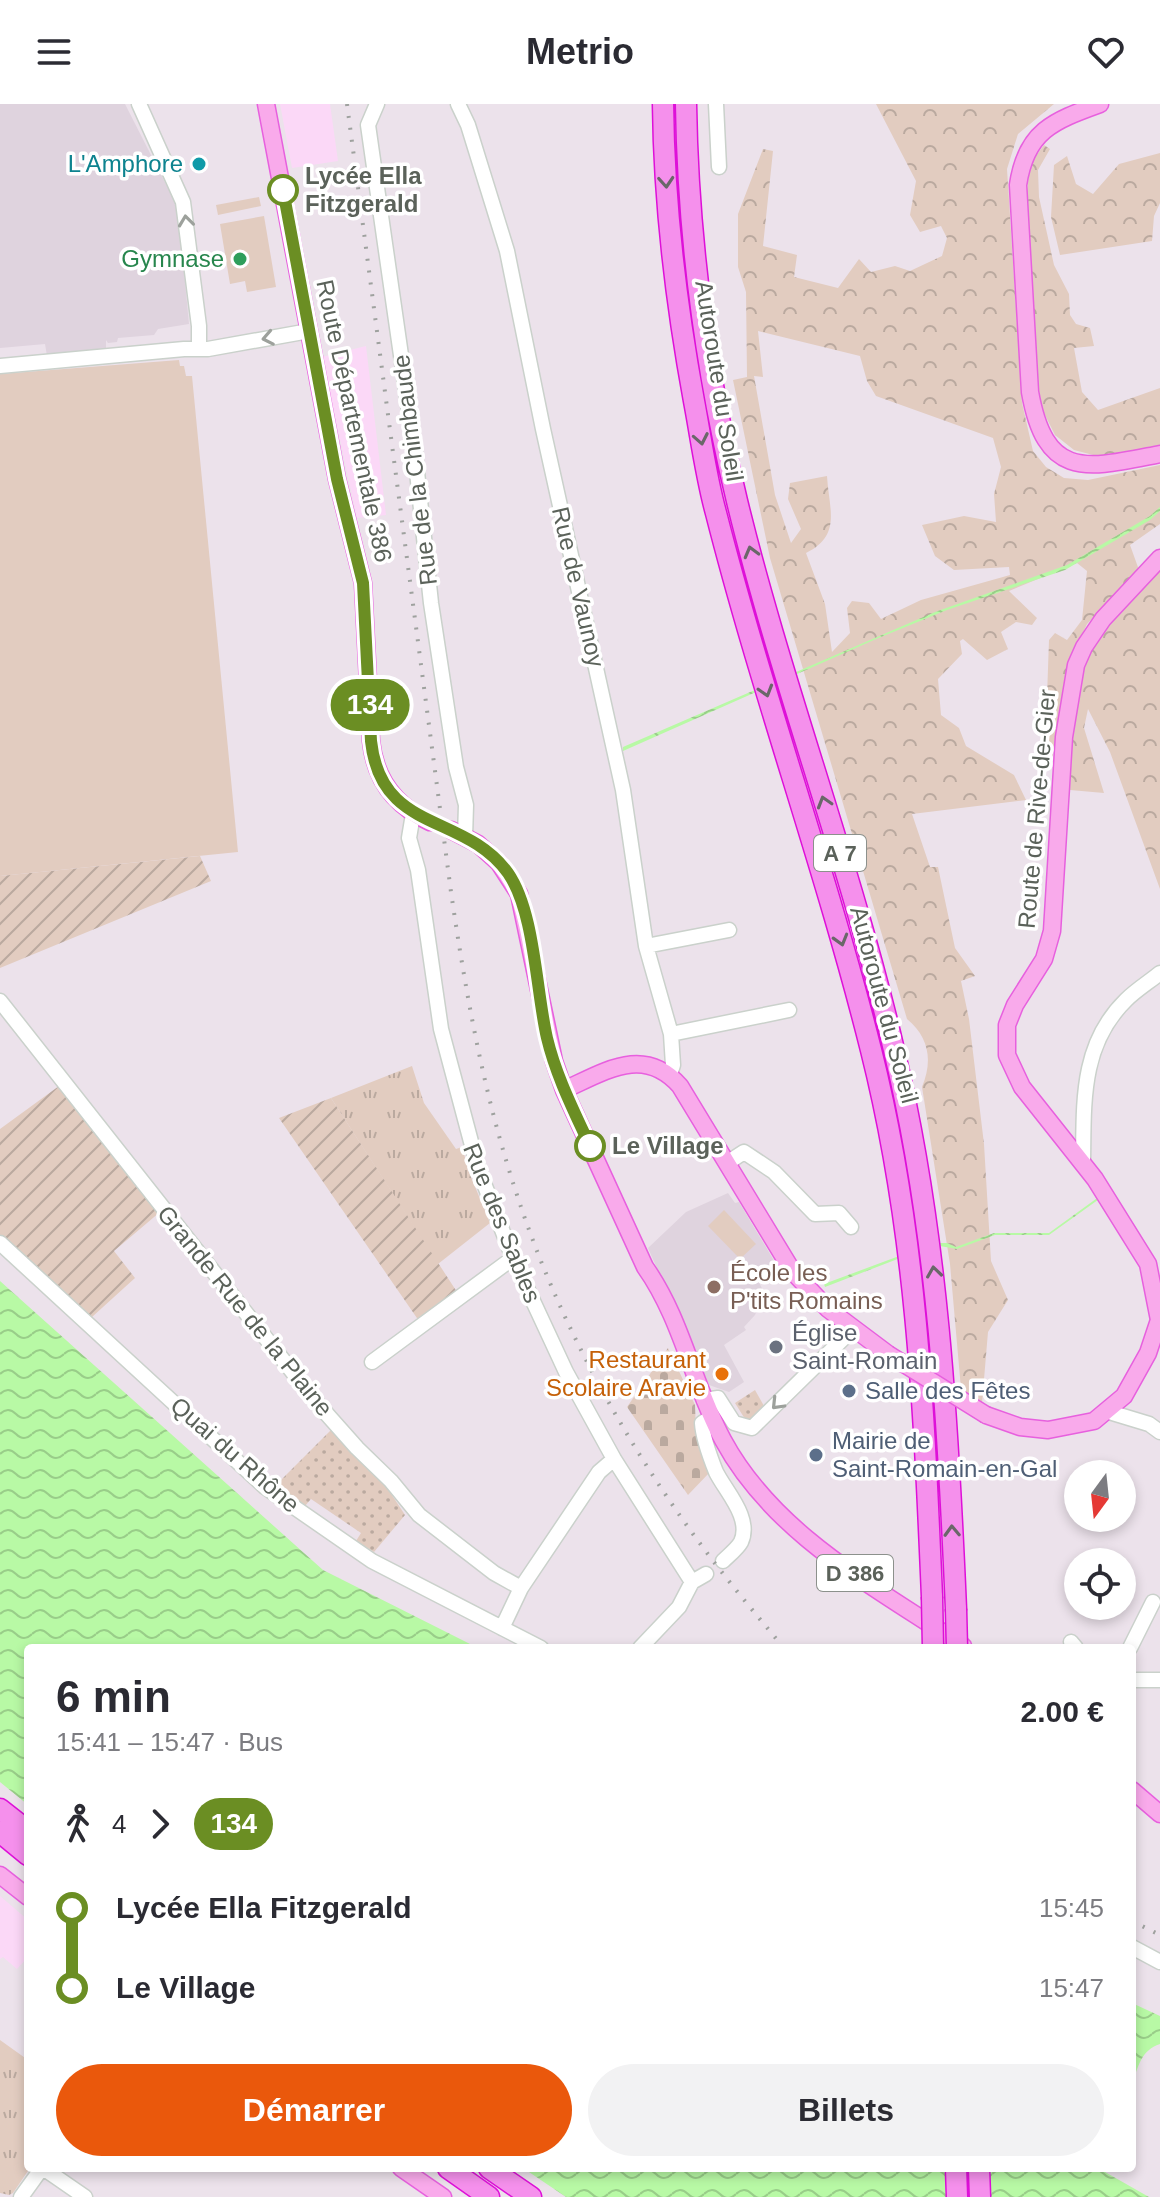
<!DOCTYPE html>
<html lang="fr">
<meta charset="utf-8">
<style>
body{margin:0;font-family:Arial,sans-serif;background:#f2f2f3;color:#2b2b33;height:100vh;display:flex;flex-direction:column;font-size:30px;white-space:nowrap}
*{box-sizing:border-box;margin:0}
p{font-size:26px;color:#7c7c81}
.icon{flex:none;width:44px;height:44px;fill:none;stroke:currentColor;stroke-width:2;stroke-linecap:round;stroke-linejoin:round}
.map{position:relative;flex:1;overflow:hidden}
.details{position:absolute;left:24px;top:1540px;width:1112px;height:528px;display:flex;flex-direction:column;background:#fff;border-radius:8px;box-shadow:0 4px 12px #0003}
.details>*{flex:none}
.badge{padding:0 16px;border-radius:26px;font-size:28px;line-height:52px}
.needle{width:52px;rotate:195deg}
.tools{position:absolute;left:1064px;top:1356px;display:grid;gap:16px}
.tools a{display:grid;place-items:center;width:72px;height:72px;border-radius:50%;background:#fff;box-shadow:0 4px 12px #0003;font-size:40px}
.map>.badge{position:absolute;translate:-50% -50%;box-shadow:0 0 0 4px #fff}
.legs{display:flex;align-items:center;gap:12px;height:88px;padding:0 32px;font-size:26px}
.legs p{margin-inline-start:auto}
.head{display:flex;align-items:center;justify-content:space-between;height:136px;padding:0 32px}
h1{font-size:44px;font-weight:700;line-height:60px}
.primary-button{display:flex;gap:16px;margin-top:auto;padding:16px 32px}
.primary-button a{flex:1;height:92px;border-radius:48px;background:#ea580c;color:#fff;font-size:32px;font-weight:700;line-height:92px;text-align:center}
.primary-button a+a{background:#f2f2f3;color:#2b2b33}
ul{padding:0 32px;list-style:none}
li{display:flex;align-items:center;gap:28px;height:80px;font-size:30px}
li i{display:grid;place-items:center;width:12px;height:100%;margin:0 10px;background:currentColor}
li i::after{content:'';width:20px;height:20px;margin:-10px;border:6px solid;border-radius:50%;background:#fff}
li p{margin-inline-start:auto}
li:first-child i{background:linear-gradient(#0000 50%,currentColor 0)}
li:last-child i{background:linear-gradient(currentColor 50%,#0000 0)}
header{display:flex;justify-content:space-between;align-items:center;height:104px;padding:0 32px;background:#fff;font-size:36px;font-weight:700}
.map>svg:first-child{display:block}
.commercial{fill:#fbd8f7}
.education{fill:#dfd3de}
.grass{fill:url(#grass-tufts)}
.forest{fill:url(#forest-crowns);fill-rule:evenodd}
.cemetery{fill:url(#cemetery-stones)}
.park{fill:url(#park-dots)}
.garden{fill:url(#garden-furrows)}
.pitch{fill:#e2ccc0}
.water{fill:url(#water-waves)}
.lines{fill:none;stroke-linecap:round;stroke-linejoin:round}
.minor-casing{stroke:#cad1cb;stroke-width:17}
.major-casing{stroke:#e760de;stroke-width:19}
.highway-casing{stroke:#de10d8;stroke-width:23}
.minor{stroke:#fff;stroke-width:14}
.major{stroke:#f9aaeb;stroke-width:16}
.highway{stroke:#f590ec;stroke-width:20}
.rail{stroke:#9ea19e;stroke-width:4;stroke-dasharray:2 10;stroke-linecap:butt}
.major-bridge-casing{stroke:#e760de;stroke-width:19;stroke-linecap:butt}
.highway-bridge-casing{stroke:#de10d8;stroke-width:23;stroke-linecap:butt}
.major-bridge{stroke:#f9aaeb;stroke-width:16}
.highway-bridge{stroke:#f590ec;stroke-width:20}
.oneway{stroke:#6a6769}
.oneway2{stroke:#9da19c}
.line-1-casing{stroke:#fff;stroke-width:18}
.line-1{stroke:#6b8e23;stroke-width:12}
.culture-dot{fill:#0f9aa8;stroke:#fff;stroke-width:3}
.stop-1-dot{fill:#fff;stroke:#6b8e23;stroke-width:4}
.leisure-dot{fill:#2e9e5b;stroke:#fff;stroke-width:3}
.education-dot{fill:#8d6e63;stroke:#fff;stroke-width:3}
.worship-dot{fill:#6b7280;stroke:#fff;stroke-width:3}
.food-dot{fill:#e8710a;stroke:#fff;stroke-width:3}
.service-dot{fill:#5c6f8a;stroke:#fff;stroke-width:3}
.labels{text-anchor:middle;stroke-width:7;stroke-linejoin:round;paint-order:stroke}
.shield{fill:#fff;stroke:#8c918c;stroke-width:2}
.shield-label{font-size:22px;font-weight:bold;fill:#5b625a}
.culture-label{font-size:24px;fill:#0d838f;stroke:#fff;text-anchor:end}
.stop-label{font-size:24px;font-weight:bold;fill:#5b625a;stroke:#fff;text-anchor:start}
.leisure-label{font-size:24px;fill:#27864d;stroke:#fff;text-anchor:end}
.street-label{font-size:24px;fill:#5b625a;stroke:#fff}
.education-label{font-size:24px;fill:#785e54;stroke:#fff;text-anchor:start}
.worship-label{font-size:24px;fill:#5b616d;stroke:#fff;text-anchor:start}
.food-label{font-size:24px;fill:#c56008;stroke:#fff;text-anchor:end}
.service-label{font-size:24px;fill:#4e5e75;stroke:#fff;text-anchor:start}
</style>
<header><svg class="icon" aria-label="menu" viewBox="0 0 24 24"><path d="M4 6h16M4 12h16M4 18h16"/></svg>Metrio<svg class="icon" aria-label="heart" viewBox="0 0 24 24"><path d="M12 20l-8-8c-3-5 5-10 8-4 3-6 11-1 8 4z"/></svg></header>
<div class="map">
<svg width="1160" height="2093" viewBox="0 0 1160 2093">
<defs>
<pattern id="grass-tufts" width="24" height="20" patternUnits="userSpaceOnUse" patternTransform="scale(2)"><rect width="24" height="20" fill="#e2ccc0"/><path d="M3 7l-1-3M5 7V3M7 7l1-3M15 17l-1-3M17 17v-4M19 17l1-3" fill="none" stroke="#baa99f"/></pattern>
<pattern id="forest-crowns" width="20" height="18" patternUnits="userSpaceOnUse" patternTransform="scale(2)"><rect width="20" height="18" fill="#e2ccc0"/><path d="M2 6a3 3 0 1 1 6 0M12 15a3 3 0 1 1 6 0" fill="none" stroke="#baa99f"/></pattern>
<pattern id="cemetery-stones" width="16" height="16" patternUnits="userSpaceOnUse" patternTransform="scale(2)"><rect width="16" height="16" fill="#e2ccc0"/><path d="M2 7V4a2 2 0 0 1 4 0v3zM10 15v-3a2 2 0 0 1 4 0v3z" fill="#baa99f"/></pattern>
<pattern id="park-dots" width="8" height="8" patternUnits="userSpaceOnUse" patternTransform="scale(2)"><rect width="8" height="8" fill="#e2ccc0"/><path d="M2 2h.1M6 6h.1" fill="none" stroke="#baa99f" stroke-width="1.8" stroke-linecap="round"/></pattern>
<pattern id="garden-furrows" width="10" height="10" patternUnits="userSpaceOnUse" patternTransform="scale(2)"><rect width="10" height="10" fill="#e2ccc0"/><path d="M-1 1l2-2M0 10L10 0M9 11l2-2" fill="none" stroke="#baa99f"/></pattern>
<pattern id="water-waves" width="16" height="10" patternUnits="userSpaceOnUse" patternTransform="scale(2)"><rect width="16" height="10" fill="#b8f9a5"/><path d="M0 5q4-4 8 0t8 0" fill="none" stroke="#99cd89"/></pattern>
</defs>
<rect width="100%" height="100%" fill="#ece2eb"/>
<path class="commercial" d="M 280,0 L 330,0 L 338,57 L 292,64 Z
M 366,242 L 386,411 L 357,414 L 322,253 Z
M 0,1792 L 28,1816 L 28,1853 L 17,1865 L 3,1853 L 0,1855 Z"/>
<path class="education" d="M 0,0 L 125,0 L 178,104 L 189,220 L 158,225 L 154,231 L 118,234 L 117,238 L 108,239 L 106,236 L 106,245 L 47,252 L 45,240 L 0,244 Z
M 728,1089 L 735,1099 L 739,1098 L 776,1160 L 756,1172 L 767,1195 L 759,1201 L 755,1211 L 744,1223 L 746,1226 L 724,1241 L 744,1278 L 729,1288 L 709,1281 L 648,1144 L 686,1108 Z"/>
<path class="grass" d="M 412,962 L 424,999 L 456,1045 L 462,1043 L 469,1068 L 490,1119 L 438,1160 L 331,994 Z
M 0,1936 L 28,1956 L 28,2064 L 30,2064 L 13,2089 L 9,2091 L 0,2089 Z"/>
<path class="forest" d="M 876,0 L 1054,0 L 1018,30 L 1007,65 L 1022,299 L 1033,347 L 1046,363 L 1064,374 L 1088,376 L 1160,361 L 1160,420 L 1130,441 L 1139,466 L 1087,520 L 1069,558 L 1052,655 L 1045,649 L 1049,536 L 1055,529 L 1067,536 L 1082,516 L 1087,467 L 1077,459 L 1009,487 L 1037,514 L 1032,521 L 1016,518 L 1001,528 L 1008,545 L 987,556 L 963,535 L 960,537 L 962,550 L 938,575 L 941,611 L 959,624 L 966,642 L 1014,671 L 1026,696 L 912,710 L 930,763 L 938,763 L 955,844 L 975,872 L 961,877 L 969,915 L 984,1040 L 991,1157 L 1008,1196 L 988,1228 L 982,1299 L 961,1285 L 950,1160 L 922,983 C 933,957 929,933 907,915 L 770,454 L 733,276 L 747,273 L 746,188 L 738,163 L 738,110 L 763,45 L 773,47 L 763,142 L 797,151 L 794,173 L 838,184 L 859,155 L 871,168 L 895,162 L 910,167 L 942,152 L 947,134 L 941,122 L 920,128 L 910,111 L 916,77 ZM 758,227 L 860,252 L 867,277 L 876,292 L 993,334 L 1001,363 L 994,390 L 996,418 L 964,412 L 922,421 L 935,452 L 954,466 L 1009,463 L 1010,471 L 921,496 L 881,515 L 869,499 L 852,497 L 847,504 L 850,529 L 832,548 L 825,500 L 806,449 C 842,431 829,406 827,372 L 790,379 L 788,395 L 801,425 L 791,439 L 775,391 L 754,272 L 763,273 Z
M 1044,41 L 1050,45 L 1038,66 L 1039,93 L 1054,161 L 1069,190 L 1070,211 L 1076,220 L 1090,224 L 1094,242 L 1074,244 L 1082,288 L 1098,306 L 1160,284 L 1160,343 L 1097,352 L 1074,346 L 1055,331 L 1042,305 L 1036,267 L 1026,97 L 1030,60 Z
M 1160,49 L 1160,99 L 1154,112 L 1152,137 L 1060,151 L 1051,113 L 1054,61 L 1067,52 L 1076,80 L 1093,90 L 1119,60 Z
M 1160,467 L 1160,785 L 1110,648 L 1088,605 L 1084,624 L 1104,689 L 1070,686 C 1072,577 1076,543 1160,467 Z"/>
<path class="cemetery" d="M 668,1244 L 695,1301 L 696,1327 L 710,1368 L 688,1391 L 627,1303 Z"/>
<path class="park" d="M 755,1286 L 764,1302 L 752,1315 L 745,1315 L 735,1299 Z
M 332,1325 L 384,1379 L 405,1411 L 374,1448 L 356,1437 L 361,1429 L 311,1395 L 305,1402 L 275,1382 Z"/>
<path class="garden" d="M 200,752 L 211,777 L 0,864 L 0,772 Z
M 59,982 L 160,1108 L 114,1147 L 135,1174 L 92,1213 L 0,1132 L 0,1025 Z
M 331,994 L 457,1188 L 419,1217 L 279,1014 Z"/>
<path class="pitch" d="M 259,93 L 261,102 L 218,111 L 216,101 Z
M 264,112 L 276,183 L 247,188 L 245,177 L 230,180 L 220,120 Z
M 179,256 L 180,262 L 184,262 L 186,272 L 192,272 L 238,748 L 0,772 L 0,270 Z
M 724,1106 L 756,1140 L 740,1155 L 708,1122 Z"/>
<path class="water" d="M 1160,403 L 1160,407 L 1150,416 L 1065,466 L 947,506 L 876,535 L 623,647 L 623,643 L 935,508 L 1067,461 L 1150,412 Z
M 1100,1092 L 1102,1093 L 1049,1131 L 995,1131 L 957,1145 L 934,1141 L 825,1183 L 824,1180 L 934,1139 L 947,1139 L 956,1143 L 994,1129 L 1049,1129 Z
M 0,1177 L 323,1466 L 478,1544 L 28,1544 L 28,1701 L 0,1678 Z
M 1132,1899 L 1160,1912 L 1160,1940 C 1141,1946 1138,1963 1132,1981 Z
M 523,2064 L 1098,2064 L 1149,2093 L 566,2093 Z"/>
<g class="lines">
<g class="minor-casing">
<path id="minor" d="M 139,0 L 183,98 L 199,222 L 199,245
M 377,0 L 368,21 L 415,349 L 431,499 L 456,663 L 466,701 L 465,733
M 458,0 L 468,21 L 507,147 L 543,325 L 623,686 L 646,842 L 671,930 L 673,961 L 670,970
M 716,0 L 719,63
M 0,262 L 184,245 L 208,245 L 309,227
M 413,710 L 409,734 L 418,766 L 441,925 L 478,1064 L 513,1154 L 566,1268 L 614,1355 L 692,1478 L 706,1470
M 646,842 L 729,826
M 0,897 L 317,1299 L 357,1344 L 391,1377 L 419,1411 L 494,1469 L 521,1484
M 671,930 L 789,906
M 727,1059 L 744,1048 L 774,1068 L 815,1110 L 839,1109 L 851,1123
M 1083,1059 C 1084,999 1080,941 1126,896 C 1136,886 1149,878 1160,869
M 0,1139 L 265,1383 L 372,1457 L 541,1544
M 372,1258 L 513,1154
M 704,1296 L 718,1294 L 734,1319 L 752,1324 L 852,1226
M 1106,1307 L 1149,1320 L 1160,1328
M 711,1313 L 702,1319 C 703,1335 710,1353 716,1368 C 726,1388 752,1414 741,1438 C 737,1445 729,1451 723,1457
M 502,1524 L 521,1484 L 599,1368 L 614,1355
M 1071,1538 L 1076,1544
M 640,1544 L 679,1503 L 692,1478
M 1130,1544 L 1153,1498
M 1132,1576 L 1160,1576
M 1132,1843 L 1160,1858
M 43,2064 L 85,2093
M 21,2093 L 42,2064"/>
</g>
<g class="major-casing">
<path id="major" d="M 266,0 L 337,375 L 363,479 L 371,637 C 375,675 395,702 430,718
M 1100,0 C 1053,17 1026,27 1018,81 L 1030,288 C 1046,378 1088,364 1160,350
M 451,726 L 478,740 L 499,759 L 519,790 L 554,957 L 564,986 L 645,1163 C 682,1215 693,1281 723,1336 C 775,1432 876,1483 963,1542
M 564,986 C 606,967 644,941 680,982 L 793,1168 L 828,1205 L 888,1250
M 986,1311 L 1020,1323 L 1048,1326 L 1094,1317 L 1124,1292 L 1148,1249 L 1159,1216 L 1148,1160 L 1095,1075 L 1022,983 L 1007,951 L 1007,921 L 1015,901 L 1044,855 L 1052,827 L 1064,633 L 1076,561 L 1084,543 L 1103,515 L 1160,454
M 1132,1686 L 1160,1710
M 0,1771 L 28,1793
M 401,2064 L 443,2093"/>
</g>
<g class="highway-casing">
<path id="highway" d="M 663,0 C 664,99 676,199 694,297 C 701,334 706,373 716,409 C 762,590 826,766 871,946 C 917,1129 924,1306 932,1493
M 686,0 C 688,133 706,268 737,397 C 782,582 851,761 894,946 C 938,1130 948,1317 956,1505
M 0,1705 L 28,1727
M 0,1728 L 28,1751
M 448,2064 L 489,2093
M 489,2064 L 531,2093
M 956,2064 L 957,2093
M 979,2064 L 980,2093"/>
</g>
<use href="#minor" class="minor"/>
<use href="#major" class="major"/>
<use href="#highway" class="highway"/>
<path class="rail" d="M 347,0 L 451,788 C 466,891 484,992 517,1091 C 556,1211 619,1328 693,1430 C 722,1470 753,1507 784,1544
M 1132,1817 L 1160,1831"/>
<g class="major-bridge-casing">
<path id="major-bridge" d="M 888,1250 L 986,1311"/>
</g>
<g class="highway-bridge-casing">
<path id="highway-bridge" d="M 932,1493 L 933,1544
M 956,1505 L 957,1544"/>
</g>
<use href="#major-bridge" class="major-bridge"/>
<use href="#highway-bridge" class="highway-bridge"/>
</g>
<defs><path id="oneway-chevron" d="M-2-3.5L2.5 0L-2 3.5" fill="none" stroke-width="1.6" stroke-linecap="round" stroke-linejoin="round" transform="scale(2)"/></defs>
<g class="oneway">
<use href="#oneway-chevron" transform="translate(666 78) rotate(86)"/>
<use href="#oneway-chevron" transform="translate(701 335) rotate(79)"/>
<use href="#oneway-chevron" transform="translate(751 448) rotate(-105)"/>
<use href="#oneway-chevron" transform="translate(766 587) rotate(73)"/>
<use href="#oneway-chevron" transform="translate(824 698) rotate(-107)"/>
<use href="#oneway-chevron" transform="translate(841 836) rotate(74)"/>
<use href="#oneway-chevron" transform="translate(934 1168) rotate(-98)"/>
<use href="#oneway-chevron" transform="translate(952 1427) rotate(-92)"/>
</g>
<g class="oneway2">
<use href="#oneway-chevron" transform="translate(186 117) rotate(-97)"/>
<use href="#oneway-chevron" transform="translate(268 234) rotate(169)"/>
<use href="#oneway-chevron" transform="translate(777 1300) rotate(134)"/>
</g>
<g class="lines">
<g class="line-1-casing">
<path id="line-1" d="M 283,86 L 337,375 L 363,479 L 371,637 C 381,730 464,708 508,769 C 535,808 536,887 547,934 C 556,972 574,1007 590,1042"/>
</g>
<use href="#line-1" class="line-1"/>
</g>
<circle class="culture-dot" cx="199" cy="60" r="8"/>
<g class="stop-1-dot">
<circle cx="283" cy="86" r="14"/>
<circle cx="590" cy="1042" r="14"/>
</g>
<circle class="leisure-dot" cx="240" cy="155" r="8"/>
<circle class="education-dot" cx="714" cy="1183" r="8"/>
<circle class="worship-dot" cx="776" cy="1243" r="8"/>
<circle class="food-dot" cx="722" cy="1270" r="8"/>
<g class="service-dot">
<circle cx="849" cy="1287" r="8"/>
<circle cx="816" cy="1351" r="8"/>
</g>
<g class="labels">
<g class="shield">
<rect x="814" y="731" width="52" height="36" rx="6"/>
<rect x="817" y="1451" width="76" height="36" rx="6"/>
</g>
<g class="shield-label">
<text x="840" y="757">A 7</text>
<text x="855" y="1477">D 386</text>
</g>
<g class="culture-label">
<text x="183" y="68">L'Amphore</text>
</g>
<g class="stop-label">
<text x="305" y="80">Lycée Ella<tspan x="305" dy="28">Fitzgerald</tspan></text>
<text x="612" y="1050">Le Village</text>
</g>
<g class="leisure-label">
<text x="224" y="163">Gymnase</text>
</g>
<g class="street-label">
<text transform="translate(719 277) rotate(81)" y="8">Autoroute du Soleil</text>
<text transform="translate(354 317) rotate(78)" y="8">Route Départementale 386</text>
<text transform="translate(415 366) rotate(-97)" y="8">Rue de la Chimbaude</text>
<text transform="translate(578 483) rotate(77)" y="8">Rue de Vaunoy</text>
<text transform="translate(1037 705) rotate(-85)" y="8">Route de Rive-de-Gier</text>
<text transform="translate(884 901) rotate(75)" y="8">Autoroute du Soleil</text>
<text transform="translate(502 1119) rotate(68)" y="8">Rue des Sables</text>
<text transform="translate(245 1207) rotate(51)" y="8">Grande Rue de la Plaine</text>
<text transform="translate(235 1351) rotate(41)" y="8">Quai du Rhône</text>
</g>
<g class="education-label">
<text x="730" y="1177">École les<tspan x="730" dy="28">P'tits Romains</tspan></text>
</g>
<g class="worship-label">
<text x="792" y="1237">Église<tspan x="792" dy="28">Saint-Romain</tspan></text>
</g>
<g class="food-label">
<text x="706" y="1264">Restaurant<tspan x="706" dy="28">Scolaire Aravie</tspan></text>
</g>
<g class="service-label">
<text x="865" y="1295">Salle des Fêtes</text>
<text x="832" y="1345">Mairie de<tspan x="832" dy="28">Saint-Romain-en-Gal</tspan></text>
</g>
</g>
</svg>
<div class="tools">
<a><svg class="needle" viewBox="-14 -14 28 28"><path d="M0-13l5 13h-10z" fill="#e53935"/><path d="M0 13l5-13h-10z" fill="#7c7c81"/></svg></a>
<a><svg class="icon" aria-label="locate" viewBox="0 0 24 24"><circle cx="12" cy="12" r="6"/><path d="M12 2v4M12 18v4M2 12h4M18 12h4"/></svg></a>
</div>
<b class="badge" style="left:370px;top:601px;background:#6b8e23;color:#fff">134</b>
<section class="details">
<div class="head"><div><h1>6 min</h1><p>15:41 – 15:47 · Bus</p></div><b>2.00 €</b></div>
<div class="legs"><svg class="icon" aria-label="walk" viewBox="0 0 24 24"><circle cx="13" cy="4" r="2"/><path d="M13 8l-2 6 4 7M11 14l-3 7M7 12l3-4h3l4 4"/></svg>4<svg class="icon" aria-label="forward" viewBox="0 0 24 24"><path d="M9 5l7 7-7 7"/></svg><b class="badge" style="background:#6b8e23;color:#fff">134</b></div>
<ul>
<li><i style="color:#6b8e23"></i><b>Lycée Ella Fitzgerald</b><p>15:45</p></li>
<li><i style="color:#6b8e23"></i><b>Le Village</b><p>15:47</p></li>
</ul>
<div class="primary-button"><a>Démarrer</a><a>Billets</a></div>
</section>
</div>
